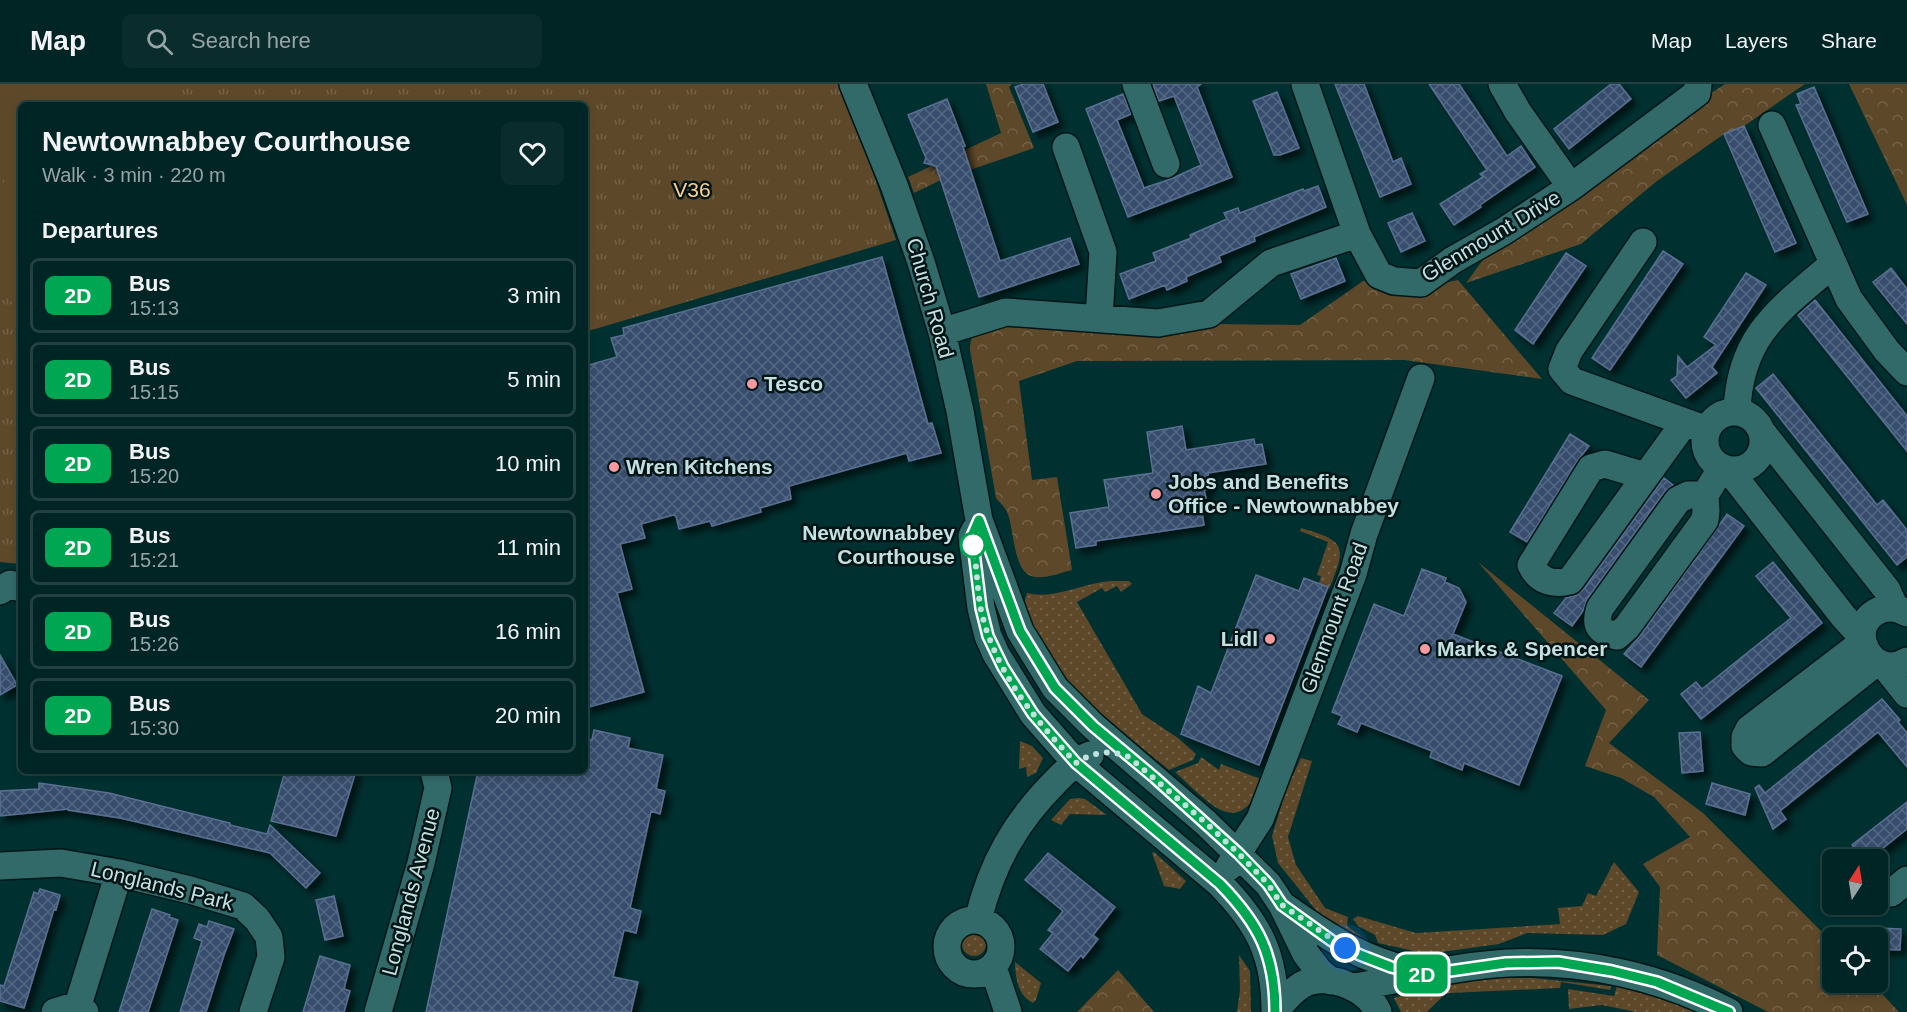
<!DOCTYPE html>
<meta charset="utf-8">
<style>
body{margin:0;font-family:Arial,sans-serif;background:#0b2c2c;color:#f1f3f6;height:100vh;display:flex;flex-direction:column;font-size:22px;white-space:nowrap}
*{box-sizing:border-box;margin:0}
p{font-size:20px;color:#96a4a6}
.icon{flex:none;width:33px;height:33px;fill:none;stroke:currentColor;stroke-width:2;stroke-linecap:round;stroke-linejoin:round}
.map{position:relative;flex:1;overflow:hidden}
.details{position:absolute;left:18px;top:18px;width:570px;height:672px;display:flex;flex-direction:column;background:#012424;border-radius:9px;box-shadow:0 3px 9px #0003,0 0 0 2px #234141}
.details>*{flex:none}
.badge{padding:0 12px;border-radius:9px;font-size:21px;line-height:39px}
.needle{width:39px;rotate:12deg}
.controls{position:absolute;left:1822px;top:765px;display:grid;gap:12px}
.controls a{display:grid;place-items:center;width:66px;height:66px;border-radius:9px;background:#012424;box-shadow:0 3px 9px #0003,0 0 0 2px #234141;font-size:30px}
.you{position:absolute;width:30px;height:30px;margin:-15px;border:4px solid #fff;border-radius:50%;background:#1a73e8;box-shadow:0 0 0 9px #1a73e833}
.map>.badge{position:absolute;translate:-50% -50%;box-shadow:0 0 0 3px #fff}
h2{padding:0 24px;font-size:22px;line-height:54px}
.round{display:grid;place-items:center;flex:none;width:63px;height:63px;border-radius:9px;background:#0b2c2c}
.headline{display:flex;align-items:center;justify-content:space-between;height:102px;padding:0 24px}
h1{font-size:28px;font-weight:700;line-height:45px}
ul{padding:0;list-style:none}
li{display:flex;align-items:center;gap:18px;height:75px;margin:0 12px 9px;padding:0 12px;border:3px solid #234141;border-radius:9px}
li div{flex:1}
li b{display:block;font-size:22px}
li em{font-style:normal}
li .badge{min-width:66px;font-weight:700;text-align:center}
header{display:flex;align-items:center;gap:36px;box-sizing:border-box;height:84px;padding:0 30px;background:#012424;border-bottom:2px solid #234141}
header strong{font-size:28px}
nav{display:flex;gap:33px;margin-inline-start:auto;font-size:21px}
.search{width:420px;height:54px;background:#0b2c2c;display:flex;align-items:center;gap:15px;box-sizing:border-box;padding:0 21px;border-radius:9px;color:#96a4a6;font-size:22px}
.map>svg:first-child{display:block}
.grass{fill:url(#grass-dots)}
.forest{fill:url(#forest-crowns)}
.park{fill:url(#park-tufts)}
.pitch{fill:#5d4829}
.building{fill:url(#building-cross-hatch);stroke:#587091;stroke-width:1.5;filter:url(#shadow)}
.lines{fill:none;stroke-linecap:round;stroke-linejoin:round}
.minor-casing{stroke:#001617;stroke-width:30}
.minor{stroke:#326a6a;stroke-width:27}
.line-casing{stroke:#fff;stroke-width:14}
.line{stroke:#00a651;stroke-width:9}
.walk{stroke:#c4e0e0;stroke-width:6;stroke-dasharray:0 10.8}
.poi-dot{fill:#f49aa0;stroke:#011516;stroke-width:2}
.stop-dot{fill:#fff;stroke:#00a651;stroke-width:3}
.labels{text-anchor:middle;stroke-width:5;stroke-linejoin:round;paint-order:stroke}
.park-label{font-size:21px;fill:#fbd092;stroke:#011516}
.street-label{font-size:21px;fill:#c4e0e0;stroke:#011516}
.poi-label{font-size:21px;font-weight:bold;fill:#c4e0e0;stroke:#011516;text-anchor:start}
.stop-label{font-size:21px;font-weight:bold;fill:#c4e0e0;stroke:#011516;text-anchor:end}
</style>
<header>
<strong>Map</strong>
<div class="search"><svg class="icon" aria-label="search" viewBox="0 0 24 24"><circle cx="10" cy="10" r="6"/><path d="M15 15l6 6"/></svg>Search here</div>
<nav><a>Map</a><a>Layers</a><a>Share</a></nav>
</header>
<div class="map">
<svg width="1907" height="928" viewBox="0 0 1907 928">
<defs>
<pattern id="grass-dots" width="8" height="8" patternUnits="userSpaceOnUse" patternTransform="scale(1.5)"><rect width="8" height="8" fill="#5d4829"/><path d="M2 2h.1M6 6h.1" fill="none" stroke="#736248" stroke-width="1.8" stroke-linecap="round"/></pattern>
<pattern id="forest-crowns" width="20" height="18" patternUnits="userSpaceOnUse" patternTransform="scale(1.5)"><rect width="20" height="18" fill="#5d4829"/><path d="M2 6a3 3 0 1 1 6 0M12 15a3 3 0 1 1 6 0" fill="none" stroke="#736248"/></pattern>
<pattern id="park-tufts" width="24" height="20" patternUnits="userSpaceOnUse" patternTransform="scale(1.5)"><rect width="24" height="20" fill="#5d4829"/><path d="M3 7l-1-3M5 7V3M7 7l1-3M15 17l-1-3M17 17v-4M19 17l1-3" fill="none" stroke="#736248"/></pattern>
<pattern id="building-cross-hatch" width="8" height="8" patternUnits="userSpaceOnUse" patternTransform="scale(1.5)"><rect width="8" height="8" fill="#374e6d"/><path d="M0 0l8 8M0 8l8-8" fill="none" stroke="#526782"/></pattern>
<filter id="shadow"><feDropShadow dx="5.5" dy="5.5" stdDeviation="3" flood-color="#0009"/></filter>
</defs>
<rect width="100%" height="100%" fill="#013030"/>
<path class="grass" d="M 1301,444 C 1346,457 1347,462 1329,505 L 1319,499 L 1321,492 L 1317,491 L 1328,458 L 1300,447 Z
M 1111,497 L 1129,497 L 1132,500 L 1121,508 L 1117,502 L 1105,508 L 1102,504 L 1077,518 L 1142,630 L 1178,654 L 1196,670 L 1193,676 L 1169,686 L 1069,604 L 1028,539 L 1024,519 L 1027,509 C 1054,516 1083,499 1111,497 Z
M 1020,657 L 1032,662 L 1043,674 L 1036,689 L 1027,693 L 1026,683 L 1019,685 Z
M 1201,673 L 1219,686 L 1221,680 L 1263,696 C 1238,759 1208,717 1175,688 L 1198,679 Z
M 1301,674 L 1312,677 L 1288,753 L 1296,781 L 1325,824 L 1348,833 L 1347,842 L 1369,858 L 1319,830 L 1278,779 L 1272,752 L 1286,706 Z
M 1079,714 L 1085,715 L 1107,731 L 1070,730 L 1061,741 L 1051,736 L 1070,715 Z
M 1154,768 L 1186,797 L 1180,805 L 1164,802 L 1152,769 Z
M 1614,778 L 1639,808 L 1626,840 L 1603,851 L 1527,849 L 1499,860 L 1427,870 L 1378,859 L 1375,851 L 1358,842 L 1353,835 L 1358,832 L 1416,849 L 1560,840 L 1558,824 L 1582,822 L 1588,809 L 1596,812 Z
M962 860a12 12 0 1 1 24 0a12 12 0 1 1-24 0Z
M 1239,871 L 1250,887 L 1251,928 L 1237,928 L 1240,906 Z
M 1015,878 L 1041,899 L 1036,916 L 1033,919 C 1018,912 1015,893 1015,878 Z
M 1480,894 L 1532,894 L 1611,902 L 1610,906 L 1561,898 L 1560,904 L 1450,909 L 1445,910 L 1427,928 L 1401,928 L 1394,914 L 1440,900 Z
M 1617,902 L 1666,915 L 1704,928 L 1636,928 L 1602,921 L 1569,925 L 1568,905 L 1614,912 Z"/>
<path class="forest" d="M 986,0 L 1012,0 L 1009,3 L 1034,64 L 941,96 L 914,109 L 908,93 L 1001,49 Z
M 1725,0 L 1805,0 L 1744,42 L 1724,50 L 1657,97 L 1581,160 L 1466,199 L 1504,147 Z
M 1849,0 L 1907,0 L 1907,121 Z
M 1458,196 L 1542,295 L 1404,276 L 1077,277 L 1019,297 L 1032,396 L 1057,393 L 1072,486 C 1060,489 1043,496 1031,492 C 1013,486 1014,443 1007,428 C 1005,423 999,418 996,414 L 970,266 C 970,247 979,246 994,237 L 1300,241 L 1363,197 L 1423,204 Z
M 1478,478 L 1649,616 L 1609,659 L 1703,729 L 1833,859 L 1833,898 L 1872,899 L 1899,928 L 1768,928 L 1657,871 L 1660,803 L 1643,780 L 1690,753 L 1654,713 L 1621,694 L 1585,682 L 1606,626 Z
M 1118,886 L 1154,928 L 1077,928 Z"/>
<path class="park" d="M 0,0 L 838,0 L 852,27 L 896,156 L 585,248 L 585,21 L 21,21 L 21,480 L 0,478 Z"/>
<path class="pitch" d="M 0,0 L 169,0 L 196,21 L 21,21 L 21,74 L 0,100 Z
M 21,77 L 21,225 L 0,208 L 0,103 Z"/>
<path class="building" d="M 1023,0 L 1043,0 L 1058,38 L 1033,48 L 1015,3 Z
M 1156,0 L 1201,0 L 1197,3 L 1232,93 L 1128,133 L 1086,25 L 1123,10 L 1131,30 L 1117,36 L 1144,104 L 1171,95 L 1201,81 L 1174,12 L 1159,17 L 1153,1 Z
M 1335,0 L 1364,0 L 1393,78 L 1401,74 L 1411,100 L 1380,113 Z
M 1429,0 L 1459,0 L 1507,72 L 1521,62 L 1535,83 L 1480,121 L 1481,123 L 1454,141 L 1440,120 L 1483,93 L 1480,90 L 1487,86 Z
M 1611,0 L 1619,0 L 1631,15 L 1569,65 L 1554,45 Z
M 1814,3 L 1868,130 L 1847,138 L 1796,21 L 1801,20 L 1797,10 Z
M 1277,8 L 1299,64 L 1280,71 L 1274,71 L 1253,17 Z
M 947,15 L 965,62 L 963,63 L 1000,177 L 1070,154 L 1079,180 L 979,213 L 936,82 L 924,79 L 926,74 L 908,31 Z
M 1744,42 L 1796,159 L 1775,168 L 1724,50 Z
M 1318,102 L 1326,123 L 1254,153 L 1255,157 L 1219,172 L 1221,178 L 1186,193 L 1187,197 L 1167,206 L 1165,201 L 1129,215 L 1120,190 L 1156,177 L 1153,169 L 1191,154 L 1190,151 L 1227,135 L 1224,129 L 1238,124 L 1240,129 L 1303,105 L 1304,107 Z
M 1412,129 L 1425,157 L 1401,168 L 1388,139 Z
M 1663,167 L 1683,180 L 1610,286 L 1592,274 Z
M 1566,169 L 1586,182 L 1533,260 L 1515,246 Z
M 882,173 L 928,340 L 932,339 L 941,369 L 909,377 L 907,369 L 789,402 L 791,415 L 760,424 L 761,428 L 712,442 L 710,437 L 679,445 L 676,432 L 673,431 L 641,440 L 645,454 L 620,460 L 632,505 L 617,509 L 644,608 L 585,624 L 585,311 L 591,310 L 585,290 L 585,282 L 617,273 L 611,254 L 624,251 L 623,244 Z
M 1336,174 L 1345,197 L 1301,215 L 1291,190 Z
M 1891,184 L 1907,205 L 1907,240 L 1873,198 Z
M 1746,189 L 1766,201 L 1712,283 L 1717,289 L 1686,314 L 1671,296 L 1677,292 L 1678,272 L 1687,283 L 1716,261 L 1704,253 Z
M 1815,216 L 1907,332 L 1907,367 L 1798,231 Z
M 1773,290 L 1877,421 L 1883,416 L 1907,446 L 1907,473 L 1897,481 L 1756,304 Z
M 1182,342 L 1186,366 L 1254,355 L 1255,361 L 1262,360 L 1266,380 L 1208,389 L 1210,405 L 1204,406 L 1206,414 L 1200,414 L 1204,441 L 1096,457 L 1096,461 L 1076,464 L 1070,429 L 1109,423 L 1104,396 L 1153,389 L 1147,348 Z
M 1570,350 L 1589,362 L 1578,376 L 1527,458 L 1510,448 Z
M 1664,394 L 1673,401 L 1665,407 L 1587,515 L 1583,527 L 1572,542 L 1554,529 L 1566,514 L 1574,512 L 1583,506 Z
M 1727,430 L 1744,442 L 1641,583 L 1624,570 L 1640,552 Z
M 1773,478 L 1822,539 L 1701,635 L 1681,610 L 1696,598 L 1702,605 L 1791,534 L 1756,492 Z
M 1422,485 L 1446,494 L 1445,498 L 1459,504 L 1466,518 L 1453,550 L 1562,592 L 1519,701 L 1464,679 L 1462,686 L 1430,673 L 1432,667 L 1361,639 L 1357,648 L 1338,640 L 1342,632 L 1332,628 L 1374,520 L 1404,532 Z
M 1256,491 L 1299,507 L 1304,494 L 1328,503 L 1259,681 L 1181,650 L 1198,602 L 1211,609 Z
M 0,571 L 17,601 L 0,611 Z
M 1882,615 L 1900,636 L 1898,638 L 1907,649 L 1907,683 L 1878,648 L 1780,727 L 1786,735 L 1773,745 L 1755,704 L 1759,701 L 1765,709 Z
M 594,646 L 630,654 L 628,664 L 663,671 L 656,705 L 665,707 L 660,730 L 651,727 L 630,824 L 641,827 L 636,849 L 624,846 L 613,893 L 638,898 L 631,928 L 426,928 L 478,687 L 585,687 L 585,654 L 592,656 Z
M 1700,648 L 1703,687 L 1682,689 L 1679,649 Z
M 285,687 L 356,687 L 336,752 L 271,737 Z
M 39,699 L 109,709 L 230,739 L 230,741 L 267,750 L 270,741 L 320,789 L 306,804 L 270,769 L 120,734 L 68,726 L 68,725 L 0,732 L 0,707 L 39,705 Z
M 1712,699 L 1750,710 L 1745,731 L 1706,720 Z
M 1907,718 L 1907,745 L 1868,776 L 1863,776 L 1852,761 Z
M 1048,769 L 1115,823 L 1093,851 L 1098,855 L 1083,874 L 1081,871 L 1068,887 L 1040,865 L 1053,849 L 1048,846 L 1063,827 L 1025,796 Z
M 40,805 L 60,811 L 56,826 L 54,825 L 24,924 L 0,917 L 0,901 L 4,902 L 34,808 L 38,810 Z
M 334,812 L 343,852 L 325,856 L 316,816 Z
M 152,825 L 170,831 L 169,833 L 178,836 L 148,928 L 119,928 Z
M 209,837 L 234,845 L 224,871 L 206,928 L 180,928 L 202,857 L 194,854 L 199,840 L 207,843 Z
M 1878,844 L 1901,845 L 1900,866 L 1878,865 Z
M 320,872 L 350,881 L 344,905 L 350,907 L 344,928 L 303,928 Z"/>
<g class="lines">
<g class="minor-casing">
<path id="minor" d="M 853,0 L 894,101 L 921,178 L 942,248 L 960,327 L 979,436 L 1020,547 L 1055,604 L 1093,642 L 1206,739 L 1268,800 L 1282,821 L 1306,870 L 1319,887 L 1331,897
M 1136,0 L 1166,80
M 1305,0 L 1357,150 L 1379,191 L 1394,197 L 1421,199 L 1453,176 L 1504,147 L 1571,103 L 1697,9 L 1698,0
M 1502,0 L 1518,28 L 1571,103
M 1772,41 L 1849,215 L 1887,267 L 1907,288
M 1066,63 L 1103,168 L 1099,234
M 1643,158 L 1569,267 L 1562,285 L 1572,297 L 1707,346
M 942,248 L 1006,228 L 1158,239 L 1209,230 L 1271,179 L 1357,150
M1705 357a29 29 0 1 1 58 0a29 29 0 1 1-58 0Z
M 1737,328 C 1739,252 1780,225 1833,180
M 1762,348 L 1887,506 L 1895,524
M 1729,386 L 1843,532 L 1862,553
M 1645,392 L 1605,380 L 1591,384 L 1531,481 C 1539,498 1554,501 1570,497 L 1685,338
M 1705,411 L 1688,411 L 1678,416 L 1600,524 C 1594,542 1599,548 1617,552 L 1627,543 L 1705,436 L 1706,427 L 1705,411 L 1722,383
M 975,446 L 972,452 L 981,524 L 988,552 L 996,570 L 1033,630 L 1076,679 L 1220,800 C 1259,840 1275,871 1275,928
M 0,507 L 10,500 L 21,504
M 1907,529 C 1898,524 1889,522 1880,526 C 1842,542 1872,599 1907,577
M 1863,558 L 1749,645 L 1745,653 L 1745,662 L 1751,668 L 1762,669 L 1877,578
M 1884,581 L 1907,610
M 0,782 L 61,779 L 119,789 L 190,806 L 243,822 L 257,835 L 269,853 L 271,873 L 253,928
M 1229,783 L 1260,735 L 1353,490 L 1364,450 L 1421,294
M 1891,809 L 1907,796
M 1285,823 C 1330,855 1363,876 1418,889
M 978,836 C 992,779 1015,738 1057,696 C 1067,686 1077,676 1090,671
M947 863a27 27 0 1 1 54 0a27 27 0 1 1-54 0Z
M 993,883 L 1008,928
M 1354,903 C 1405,895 1456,882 1508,879 C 1583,875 1662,893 1729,928
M 78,921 L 119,789
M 1275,927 C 1285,916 1296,901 1311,897 C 1335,892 1368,905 1378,928
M 55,928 L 78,921 L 85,928
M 378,928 L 421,779 L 438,704 L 434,687"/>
</g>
<use href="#minor" class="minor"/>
</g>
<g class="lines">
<g class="line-casing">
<path id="line" d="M 1275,928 C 1275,871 1259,840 1220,800 L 1076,679 L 1033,630 L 1003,583 L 988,552 L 981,524 L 972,452 L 979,436 L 1020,547 L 1055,604 L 1093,642 L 1155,694 L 1238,769 L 1268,800 L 1282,821 L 1332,857 L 1360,871 L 1391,883 L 1422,891 L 1506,879 L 1558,878 L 1612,887 L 1657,898 L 1729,928"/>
</g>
<use href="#line" class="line"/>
<path class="walk" d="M 973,461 C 977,482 977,505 981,526 C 994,586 1034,635 1076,679 C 1093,668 1110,665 1129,673 L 1206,739 L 1238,769 L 1268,800 L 1282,821 L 1345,864"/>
</g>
<g class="poi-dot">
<circle cx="752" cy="300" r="6"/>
<circle cx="614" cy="383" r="6"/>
<circle cx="1156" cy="410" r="6"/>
<circle cx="1270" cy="555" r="6"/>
<circle cx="1425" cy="565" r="6"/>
</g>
<circle class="stop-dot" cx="973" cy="461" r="12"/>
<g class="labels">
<g class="park-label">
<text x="692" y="113">V36</text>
</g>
<g class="street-label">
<text transform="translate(1491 152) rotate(-31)" y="7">Glenmount Drive</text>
<text transform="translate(930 214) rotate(74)" y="7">Church Road</text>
<text transform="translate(1334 534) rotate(-70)" y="7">Glenmount Road</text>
<text transform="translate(162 802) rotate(14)" y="7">Longlands Park</text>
<text transform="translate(411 808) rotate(-75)" y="7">Longlands Avenue</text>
</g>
<g class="poi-label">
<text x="764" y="307">Tesco</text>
<text x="626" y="390">Wren Kitchens</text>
<text x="1168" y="405">Jobs and Benefits<tspan x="1168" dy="24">Office - Newtownabbey</tspan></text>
<text x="1258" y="562" text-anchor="end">Lidl</text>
<text x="1437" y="572">Marks &amp; Spencer</text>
</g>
<g class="stop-label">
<text x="955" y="456">Newtownabbey<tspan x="955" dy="24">Courthouse</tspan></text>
</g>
</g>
</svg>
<div class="controls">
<a><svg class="needle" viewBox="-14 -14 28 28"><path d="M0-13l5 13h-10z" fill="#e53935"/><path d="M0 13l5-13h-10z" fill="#96a4a6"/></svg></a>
<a><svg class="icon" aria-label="locate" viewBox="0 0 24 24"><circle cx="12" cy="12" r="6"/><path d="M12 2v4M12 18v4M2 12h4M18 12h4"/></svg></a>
</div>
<div class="you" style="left:1345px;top:864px"></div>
<b class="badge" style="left:1422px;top:890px;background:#00a651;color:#fff">2D</b>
<section class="details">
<div class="headline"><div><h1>Newtownabbey Courthouse</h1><p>Walk · 3 min · 220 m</p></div><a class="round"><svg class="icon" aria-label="heart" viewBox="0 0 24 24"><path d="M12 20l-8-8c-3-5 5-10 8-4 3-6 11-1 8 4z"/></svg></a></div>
<h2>Departures</h2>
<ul>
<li><span class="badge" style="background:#00a651;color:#fff">2D</span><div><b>Bus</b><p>15:13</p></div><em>3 min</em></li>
<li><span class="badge" style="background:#00a651;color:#fff">2D</span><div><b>Bus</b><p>15:15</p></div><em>5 min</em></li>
<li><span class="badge" style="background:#00a651;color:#fff">2D</span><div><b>Bus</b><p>15:20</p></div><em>10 min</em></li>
<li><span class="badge" style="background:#00a651;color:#fff">2D</span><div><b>Bus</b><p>15:21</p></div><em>11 min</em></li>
<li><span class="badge" style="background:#00a651;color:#fff">2D</span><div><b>Bus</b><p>15:26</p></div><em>16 min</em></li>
<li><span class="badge" style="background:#00a651;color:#fff">2D</span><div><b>Bus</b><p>15:30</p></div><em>20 min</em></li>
</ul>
</section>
</div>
